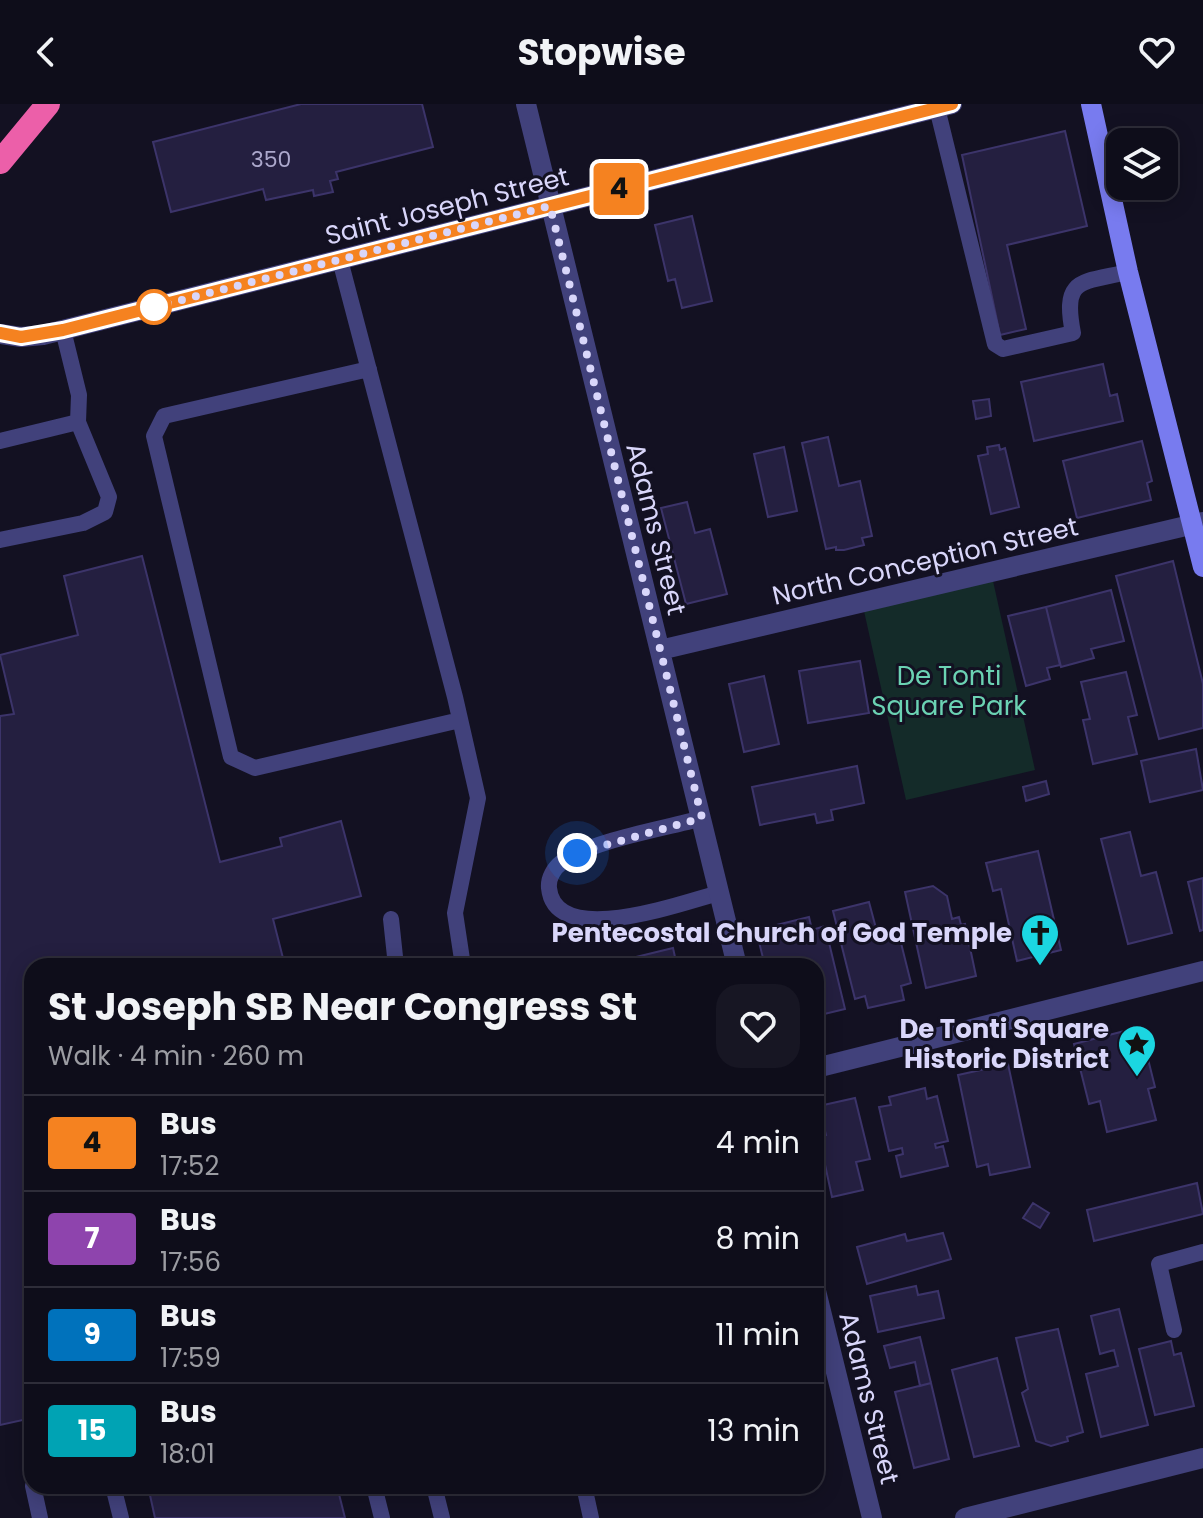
<!DOCTYPE html>
<meta charset="utf-8">
<style>
body{margin:0;font-family:Poppins,sans-serif;background:#171623;color:#f1f3f6;height:100vh;display:flex;flex-direction:column;font-size:30px;white-space:nowrap}
*{box-sizing:border-box;margin:0}
p{font-size:26px;color:#9b9ca2}
.icon{flex:none;width:44px;height:44px;fill:none;stroke:currentColor;stroke-width:2;stroke-linecap:round;stroke-linejoin:round}
.map{position:relative;flex:1;overflow:hidden}
.drawer{position:absolute;left:24px;top:854px;width:800px;height:536px;display:flex;flex-direction:column;background:#0e0d1a;border-radius:24px;box-shadow:0 4px 20px #0003,0 0 0 2px #2e2d39}
.drawer>*{flex:none}
.badge{padding:0 16px;border-radius:6px;font-size:28px;line-height:52px}
.controls{position:absolute;left:1106px;top:24px;display:grid;gap:16px}
.controls a{display:grid;place-items:center;width:72px;height:72px;border-radius:16px;background:#0e0d1a;box-shadow:0 4px 20px #0003,0 0 0 2px #2e2d39;font-size:40px}
.you{position:absolute;width:40px;height:40px;margin:-20px;border:6px solid #fff;border-radius:50%;background:#1a73e8;box-shadow:0 0 0 12px #1a73e833}
.map>.badge{position:absolute;translate:-50% -50%;box-shadow:0 0 0 4px #fff}
.round{display:grid;place-items:center;flex:none;width:84px;height:84px;border-radius:24px;background:#171623}
.headline{display:flex;align-items:center;justify-content:space-between;height:136px;padding:0 24px}
h1{font-size:38px;font-weight:700;line-height:60px}
ul{padding:0;list-style:none}
li{display:flex;align-items:center;gap:24px;height:96px;padding:0 24px;border-top:2px solid #2e2d39}
li div{flex:1}
li b{display:block;font-size:30px}
li em{font-style:normal}
li .badge{min-width:88px;font-weight:700;text-align:center}
header{display:flex;justify-content:space-between;align-items:center;height:104px;padding:0 24px;background:#0e0d1a;font-size:36px;font-weight:700}
.map>svg:first-child{display:block}
.green{fill:#142b29}
.building{fill:#241f40;stroke:#3c346a;stroke-width:2}
.lines{fill:none;stroke-linecap:round;stroke-linejoin:round}
.lane{stroke:#41417b;stroke-width:16}
.street{stroke:#41417b;stroke-width:20}
.secondary{stroke:#787bef;stroke-width:20}
.highway{stroke:#ec5fa9;stroke-width:24}
.line-casing{stroke:#fff;stroke-width:18}
.line{stroke:#f58220;stroke-width:12}
.walk{stroke:#d9d6fa;stroke-width:8;stroke-dasharray:0 14.4}
.stop-dot{fill:#fff;stroke:#f58220;stroke-width:4}
.labels{text-anchor:middle;stroke-width:6;stroke-linejoin:round;paint-order:stroke}
.number-label{font-size:22px;fill:#aca8cc}
.street-label{font-size:26px;fill:#d9d6fa;stroke:#131122}
.park-label{font-size:26px;fill:#6bd2b3;stroke:#131122}
.poi-label{font-size:26px;font-weight:bold;fill:#d9d6fa;stroke:#131122;text-anchor:end}
</style>
<header><svg class="icon" aria-label="back" viewBox="0 0 24 24"><path d="M15 5l-7 7 7 7"/></svg>Stopwise<svg class="icon" aria-label="heart" viewBox="0 0 24 24"><path d="M12 20l-8-8c-3-5 5-10 8-4 3-6 11-1 8 4z"/></svg></header>
<div class="map">
<svg width="1203" height="1414" viewBox="0 0 1203 1414">
<rect width="100%" height="100%" fill="#131122"/>
<path class="green" d="M 993,477 L 1035,666 L 906,696 L 864,507 Z"/>
<path class="building" d="M 301,0 L 422,0 L 433,43 L 336,68 L 338,75 L 330,77 L 333,88 L 314,92 L 313,86 L 266,96 L 263,85 L 171,108 L 153,38 Z
M 1065,27 L 1087,122 L 1007,141 L 1026,225 L 1000,231 L 962,51 Z
M 692,112 L 712,197 L 682,204 L 675,175 L 668,177 L 655,121 Z
M 1103,260 L 1110,292 L 1117,290 L 1123,317 L 1034,337 L 1021,278 Z
M 989,295 L 991,312 L 976,315 L 973,297 Z
M 828,333 L 839,382 L 860,377 L 872,432 L 862,434 L 864,441 L 844,446 L 836,446 L 836,443 L 826,445 L 802,339 Z
M 1142,337 L 1152,377 L 1147,379 L 1151,396 L 1077,414 L 1063,357 Z
M 999,341 L 1000,346 L 1005,344 L 1019,403 L 991,410 L 978,352 L 988,350 L 987,343 Z
M 784,343 L 797,407 L 768,413 L 754,350 Z
M 687,398 L 695,429 L 710,425 L 727,490 L 686,500 L 661,404 Z
M 142,452 L 220,758 L 282,742 L 280,734 L 341,717 L 361,792 L 273,815 L 285,862 L 32,862 L 32,1314 L 0,1321 L 0,612 L 14,610 L 0,551 L 78,531 L 64,472 Z
M 1173,457 L 1203,580 L 1203,624 L 1159,635 L 1116,472 Z
M 1111,486 L 1124,537 L 1091,545 L 1094,554 L 1061,563 L 1046,503 Z
M 1046,503 L 1060,561 L 1047,564 L 1050,575 L 1026,582 L 1008,512 Z
M 860,557 L 869,609 L 808,619 L 799,567 Z
M 1126,568 L 1137,611 L 1128,613 L 1137,650 L 1093,660 L 1083,616 L 1090,615 L 1081,578 Z
M 764,572 L 779,640 L 744,648 L 729,580 Z
M 1196,645 L 1203,686 L 1150,698 L 1141,657 Z
M 857,662 L 864,699 L 831,706 L 833,716 L 817,719 L 815,710 L 760,721 L 752,683 Z
M 1046,677 L 1049,690 L 1026,697 L 1023,683 Z
M 1130,728 L 1141,772 L 1156,768 L 1172,829 L 1128,840 L 1101,735 Z
M 1038,747 L 1061,846 L 1017,857 L 1001,785 L 993,787 L 986,759 Z
M 1203,774 L 1203,826 L 1200,827 L 1188,778 Z
M 933,782 L 947,792 L 952,815 L 959,813 L 961,821 L 965,820 L 976,872 L 926,884 L 905,788 Z
M 869,798 L 877,828 L 897,823 L 911,879 L 901,882 L 904,896 L 868,904 L 865,892 L 855,895 L 833,807 Z
M 809,813 L 812,826 L 825,822 L 845,905 L 816,912 L 816,862 L 765,862 L 756,826 Z
M 673,844 L 677,862 L 599,862 Z
M 1140,923 L 1155,983 L 1148,985 L 1156,1016 L 1107,1028 L 1100,997 L 1089,1000 L 1074,940 Z
M 1008,960 L 1030,1063 L 990,1071 L 988,1060 L 977,1063 L 958,971 Z
M 925,984 L 927,995 L 937,992 L 948,1037 L 935,1040 L 936,1044 L 943,1042 L 948,1062 L 901,1073 L 896,1052 L 903,1050 L 902,1044 L 889,1047 L 879,1003 L 891,1001 L 889,993 Z
M 855,994 L 870,1055 L 856,1058 L 863,1086 L 832,1093 L 819,1033 L 826,1031 L 819,1002 Z
M 1197,1079 L 1203,1110 L 1094,1137 L 1087,1106 Z
M 1033,1099 L 1049,1109 L 1040,1124 L 1023,1114 Z
M 943,1129 L 951,1155 L 867,1180 L 857,1143 L 905,1130 L 907,1137 Z
M 916,1182 L 918,1191 L 938,1187 L 944,1214 L 878,1228 L 870,1192 Z
M 1119,1205 L 1148,1321 L 1101,1333 L 1086,1270 L 1118,1262 L 1114,1246 L 1100,1250 L 1091,1212 Z
M 1058,1225 L 1083,1328 L 1067,1333 L 1068,1337 L 1051,1342 L 1036,1337 L 1022,1289 L 1028,1285 L 1016,1234 Z
M 920,1233 L 931,1279 L 920,1282 L 915,1258 L 890,1264 L 884,1242 Z
M 1171,1237 L 1174,1251 L 1181,1249 L 1194,1302 L 1155,1311 L 1139,1245 Z
M 997,1254 L 1019,1342 L 974,1353 L 952,1266 Z
M 931,1279 L 949,1355 L 914,1364 L 895,1288 Z
M 148,1382 L 337,1382 L 345,1414 L 155,1414 Z"/>
<g class="lines">
<path class="lane" d="M 937,4 L 995,240 L 1003,245 L 1073,229 C 1062,173 1081,179 1128,168
M 340,156 L 455,593 L 478,694 L 455,809 L 463,862
M 369,265 L 164,312 L 154,332 L 231,653 L 255,664 L 460,616
M 0,337 L 78,318
M 0,436 L 83,419 L 105,408 L 109,393 L 78,318 L 79,291 L 63,226
M 702,714 C 664,725 593,736 562,758 C 554,764 548,774 549,784 C 555,846 684,798 719,789
M 391,815 L 396,862
M 1174,1226 L 1159,1160 L 1203,1148
M 33,1382 L 40,1414
M 113,1382 L 121,1414
M 374,1382 L 382,1414
M 434,1382 L 442,1414
M 584,1382 L 591,1414"/>
<path class="street" d="M 526,0 L 737,862
M 0,230 L 21,233 L 43,231 L 952,0
M 660,546 L 1203,418
M 816,964 L 1203,867
M 816,1187 L 872,1414
M 965,1414 L 1203,1354"/>
<path class="secondary" d="M 1091,0 L 1128,168 L 1203,463"/>
<path class="highway" d="M 0,58 L 48,0"/>
</g>
<g class="lines">
<g class="line-casing">
<path id="line" d="M 0,229 L 21,233 L 63,226 L 952,0"/>
</g>
<use href="#line" class="line"/>
<path class="walk" d="M 154,203 L 550,102 L 702,714 L 577,749"/>
</g>
<defs>
<g id="church-pin" transform="scale(2)"><path d="M0 17L-7.5 6A9.5 9.5 0 1 1 7.5 6Z" fill="#1bd6e1" stroke="#131122"/><path d="M-1.2-6h2.4v3.5h3.3v2.4h-3.3V6h-2.4V-.1h-3.3v-2.4h3.3Z" fill="#111"/></g>
<g id="sight-pin" transform="scale(2)"><path d="M0 17L-7.5 6A9.5 9.5 0 1 1 7.5 6Z" fill="#1bd6e1" stroke="#131122"/><path d="M0-6L1.8-2.2L6-1.7L2.9 1.2L3.7 5.4L0 3.3L-3.7 5.4L-2.9 1.2L-6-1.7L-1.8-2.2Z" fill="#111"/></g>
</defs>
<g fill-rule="evenodd">
<use href="#church-pin" x="1040" y="829"/>
<use href="#sight-pin" x="1137" y="940"/>
</g>
<circle class="stop-dot" cx="154" cy="203" r="16"/>
<g class="labels">
<g class="number-label">
<text x="271" y="63">350</text>
</g>
<g class="street-label">
<text transform="translate(447 102) rotate(-14)" y="9">Saint Joseph Street</text>
<text transform="translate(656 425) rotate(76)" y="9">Adams Street</text>
<text transform="translate(925 457) rotate(-13)" y="9">North Conception Street</text>
<text transform="translate(869 1294) rotate(76)" y="9">Adams Street</text>
</g>
<g class="park-label">
<text x="949" y="581">De Tonti<tspan x="949" dy="30">Square Park</tspan></text>
</g>
<g class="poi-label">
<text x="1012" y="838">Pentecostal Church of God Temple</text>
<text x="1109" y="934">De Tonti Square<tspan x="1109" dy="30">Historic District</tspan></text>
</g>
</g>
</svg>
<div class="controls">
<a><svg class="icon" aria-label="layers" viewBox="0 0 24 24"><path d="M12 4l9 5-9 5-9-5zM3 14l9 5 9-5"/></svg></a>
</div>
<div class="you" style="left:577px;top:749px"></div>
<b class="badge" style="left:619px;top:85px;background:#f58220;color:#111">4</b>
<section class="drawer">
<div class="headline"><div><h1>St Joseph SB Near Congress St</h1><p>Walk · 4 min · 260 m</p></div><a class="round"><svg class="icon" aria-label="heart" viewBox="0 0 24 24"><path d="M12 20l-8-8c-3-5 5-10 8-4 3-6 11-1 8 4z"/></svg></a></div>
<ul>
<li><span class="badge" style="background:#f58220;color:#111">4</span><div><b>Bus</b><p>17:52</p></div><em>4 min</em></li>
<li><span class="badge" style="background:#8e44ad;color:#fff">7</span><div><b>Bus</b><p>17:56</p></div><em>8 min</em></li>
<li><span class="badge" style="background:#0072bc;color:#fff">9</span><div><b>Bus</b><p>17:59</p></div><em>11 min</em></li>
<li><span class="badge" style="background:#00a3b4;color:#fff">15</span><div><b>Bus</b><p>18:01</p></div><em>13 min</em></li>
</ul>
</section>
</div>
